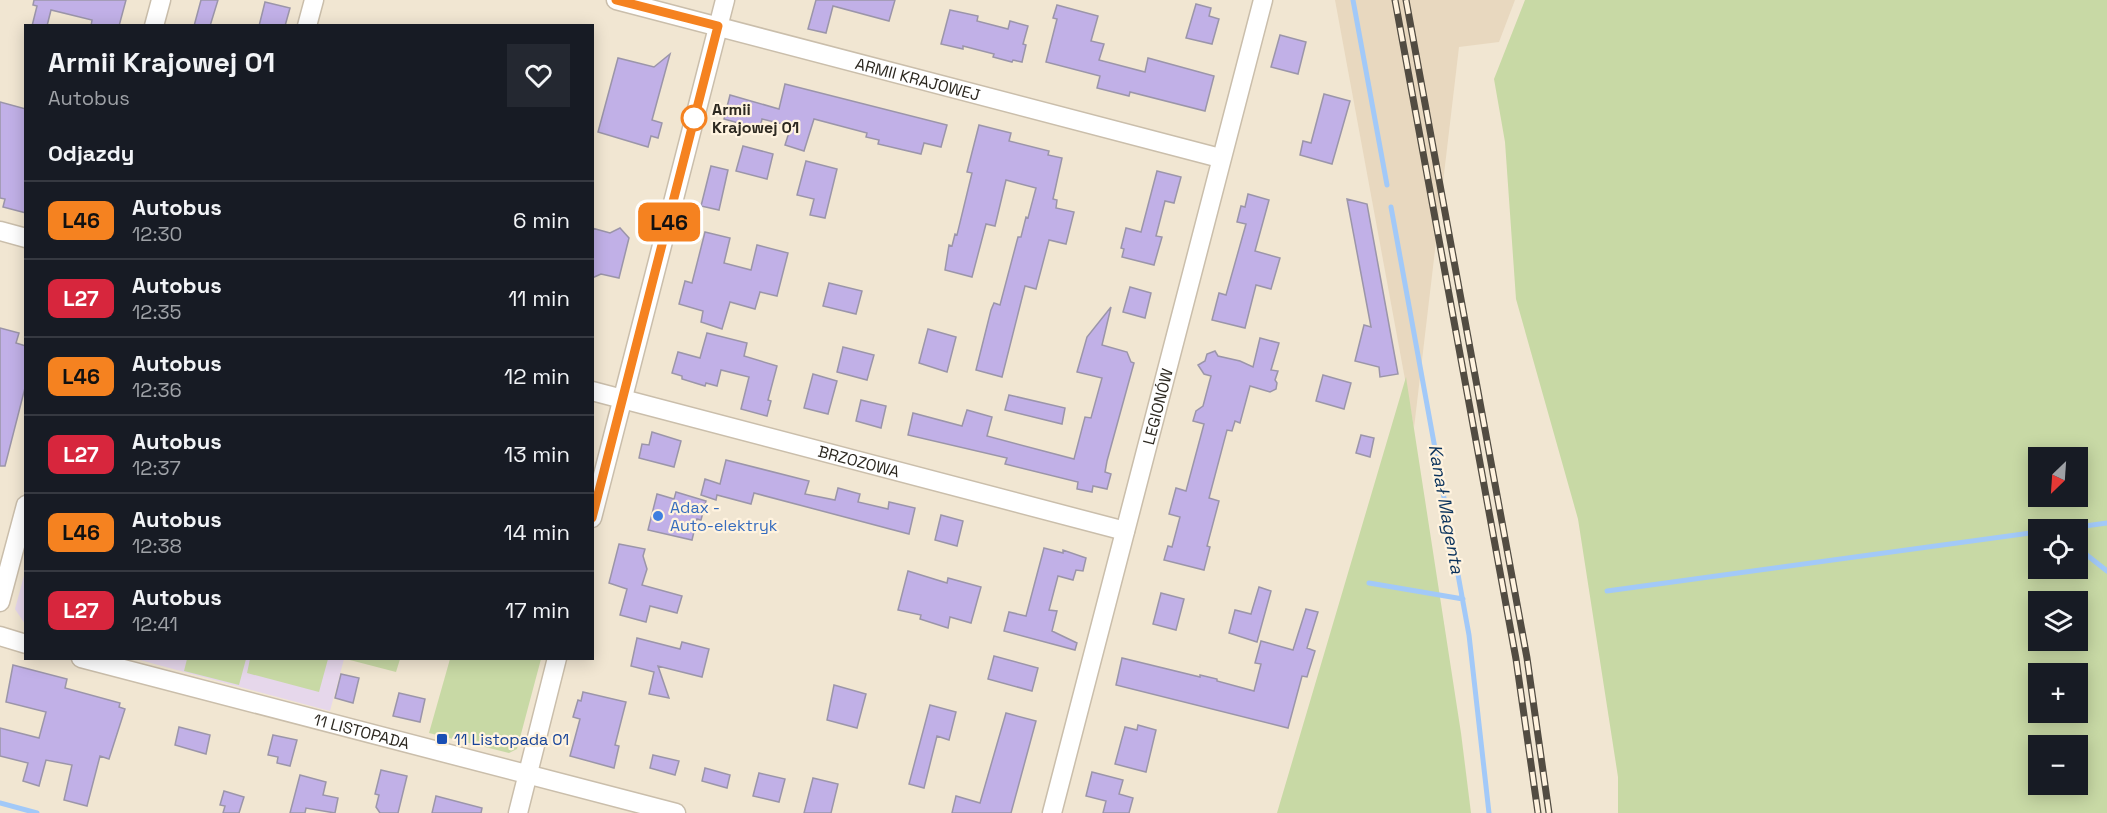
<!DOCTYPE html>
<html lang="pl">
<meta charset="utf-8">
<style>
body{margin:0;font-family:"Space Grotesk",sans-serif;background:#242831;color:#f1f3f6;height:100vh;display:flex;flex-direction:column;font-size:22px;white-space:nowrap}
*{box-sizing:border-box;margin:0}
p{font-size:20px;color:#9ea1a6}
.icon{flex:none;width:33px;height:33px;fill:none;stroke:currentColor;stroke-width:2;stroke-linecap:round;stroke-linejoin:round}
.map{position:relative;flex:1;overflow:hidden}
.details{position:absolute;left:24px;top:24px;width:570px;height:636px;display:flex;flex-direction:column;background:#171b24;border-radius:0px;box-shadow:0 3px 15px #0003}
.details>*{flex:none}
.badge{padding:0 12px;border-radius:9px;font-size:21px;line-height:39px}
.needle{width:39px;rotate:205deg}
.tools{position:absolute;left:2028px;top:447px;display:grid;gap:12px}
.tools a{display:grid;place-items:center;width:60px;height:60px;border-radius:0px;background:#171b24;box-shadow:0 3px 15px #0003;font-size:30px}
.map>.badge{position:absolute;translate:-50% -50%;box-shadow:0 0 0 3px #fff}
h2{padding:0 24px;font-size:22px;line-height:54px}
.round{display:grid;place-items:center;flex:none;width:63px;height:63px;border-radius:0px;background:#242831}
.head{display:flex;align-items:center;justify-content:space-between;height:102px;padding:0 24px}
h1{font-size:28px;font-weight:700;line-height:45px}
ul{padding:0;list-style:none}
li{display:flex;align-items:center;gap:18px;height:78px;padding:0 24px;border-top:2px solid #363941}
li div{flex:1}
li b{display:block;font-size:22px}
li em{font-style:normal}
li .badge{min-width:66px;font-weight:700;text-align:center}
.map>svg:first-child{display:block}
.built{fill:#e8d8bf}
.education{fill:#e6d7eb}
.green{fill:#c8d9a5;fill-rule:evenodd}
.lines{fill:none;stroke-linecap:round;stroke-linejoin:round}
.stream{stroke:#a2c9f8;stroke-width:5}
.building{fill:#c1b0e7;stroke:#9b95a9;stroke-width:1.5}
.street-casing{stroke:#cabeab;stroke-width:21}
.street{stroke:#fff;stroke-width:18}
.rail-casing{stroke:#524c42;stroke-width:7}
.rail{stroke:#fff3df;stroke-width:4.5;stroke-dasharray:14;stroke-linecap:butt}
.line-casing{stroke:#fff;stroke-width:14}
.line{stroke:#f58220;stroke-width:9}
.stop-dot{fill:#fff;stroke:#f58220;stroke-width:3}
.shop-dot{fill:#3f7fe0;stroke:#fff3df;stroke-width:2}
.transit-dot{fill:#1a4fb4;stroke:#fff3df;stroke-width:2}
.labels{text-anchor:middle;stroke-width:4.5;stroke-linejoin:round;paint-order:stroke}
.street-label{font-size:16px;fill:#2c2820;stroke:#fff3df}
.stop-label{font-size:16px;font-weight:bold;fill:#2c2820;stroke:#fff3df;text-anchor:start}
.shop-label{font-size:16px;fill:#366cbe;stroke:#fff3df;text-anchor:start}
.transit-label{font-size:16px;fill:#164399;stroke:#fff3df;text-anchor:start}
.water-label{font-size:18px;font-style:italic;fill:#0a325c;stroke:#fff3df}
</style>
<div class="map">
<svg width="2107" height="813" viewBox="0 0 2107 813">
<rect width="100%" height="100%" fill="#f1e6d2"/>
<path class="built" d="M 1335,0 L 1515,0 L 1499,42 L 1459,47 L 1414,428 Z"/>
<path class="education" d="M 25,572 L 25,624 L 15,609 Z
M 136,659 L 344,659 L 330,711 Z"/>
<path class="green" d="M 1525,0 L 2107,0 L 2107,813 L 1618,813 L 1618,777 L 1578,519 L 1516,299 L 1505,142 L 1494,79 ZM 2038,458 L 2078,458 L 2078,496 L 2038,496 ZM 2038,530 L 2078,530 L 2078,568 L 2038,568 ZM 2038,602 L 2078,602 L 2078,640 L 2038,640 ZM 2038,674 L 2078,674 L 2078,712 L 2038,712 ZM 2038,746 L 2078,746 L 2078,784 L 2038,784 Z
M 1406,377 L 1461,733 L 1471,813 L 1277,813 Z
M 187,659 L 187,658 L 246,659 L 239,685 L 184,671 Z
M 250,659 L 250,658 L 328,659 L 319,692 L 247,673 Z
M 346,659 L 346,658 L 400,659 L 396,672 Z
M 450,659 L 541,659 L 517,749 L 509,753 L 429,733 Z"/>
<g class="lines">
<path class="stream" d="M 1353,0 L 1387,185
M 1391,207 L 1469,635 L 1489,813
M 2056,530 L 2107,523
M 2078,548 L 2107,571
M 1369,583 L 1463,599
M 1607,591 L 2038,532
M 0,803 L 37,813"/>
</g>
<path class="building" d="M 34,0 L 126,0 L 119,26 L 91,26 L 92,20 L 51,10 L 47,26 L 32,26 L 37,6 L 33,5 Z
M 201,0 L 218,0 L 210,26 L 194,26 Z
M 816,0 L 895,0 L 889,21 L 833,6 L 826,33 L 808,29 Z
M 265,2 L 290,8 L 285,26 L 259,26 Z
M 1196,4 L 1211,8 L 1209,16 L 1219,19 L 1212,44 L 1186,38 Z
M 1057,5 L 1098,16 L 1091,41 L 1104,44 L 1099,60 L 1145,72 L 1148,58 L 1214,76 L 1205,111 L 1130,92 L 1129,96 L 1097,88 L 1100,76 L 1046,62 L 1057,19 L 1053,18 Z
M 950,10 L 978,16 L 977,21 L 1008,29 L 1010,21 L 1028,26 L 1023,44 L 1026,45 L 1022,62 L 1013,60 L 1012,62 L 993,57 L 994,54 L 963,46 L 963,49 L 941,44 Z
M 1280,35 L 1306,42 L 1298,74 L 1271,67 Z
M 670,54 L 652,120 L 662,123 L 658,138 L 651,136 L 648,147 L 598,132 L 618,58 L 654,67 Z
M 785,84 L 947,125 L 941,147 L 924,143 L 921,154 L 878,144 L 879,140 L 866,137 L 867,133 L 814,119 L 804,151 L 785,145 L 791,126 L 762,119 L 760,129 L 724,119 L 730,95 L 779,109 Z
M 1324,94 L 1350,101 L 1332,164 L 1300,155 L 1303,141 L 1311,143 Z
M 0,102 L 26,109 L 26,213 L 3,207 L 5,199 L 0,198 Z
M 979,125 L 1011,133 L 1009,141 L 1049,151 L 1048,155 L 1062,158 L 1053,199 L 1057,200 L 1056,208 L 1074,212 L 1066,244 L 1049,240 L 1036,289 L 1025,286 L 1002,377 L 976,370 L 991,310 L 994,303 L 1000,305 L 1018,237 L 1021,237 L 1026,217 L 1028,218 L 1036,188 L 1006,180 L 995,226 L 986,224 L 972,277 L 945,270 L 949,245 L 952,246 L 955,234 L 957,235 L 972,173 L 967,172 Z
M 743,146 L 773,154 L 767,179 L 736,171 Z
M 806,161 L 837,169 L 825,218 L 810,215 L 814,199 L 797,195 Z
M 711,166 L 728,170 L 719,210 L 701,206 Z
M 1157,171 L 1181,177 L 1174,203 L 1165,201 L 1156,236 L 1162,237 L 1154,265 L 1122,257 L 1124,249 L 1121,248 L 1126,228 L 1141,232 Z
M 1248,194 L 1269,200 L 1255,251 L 1280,258 L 1271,289 L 1256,285 L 1245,328 L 1212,320 L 1219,293 L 1226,295 L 1246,224 L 1237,222 L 1241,206 L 1245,207 Z
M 1347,199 L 1367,204 L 1398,374 L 1380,377 L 1379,367 L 1355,361 L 1364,325 L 1371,327 Z
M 592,228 L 610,233 L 620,228 L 629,238 L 619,278 L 601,274 L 592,278 Z
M 705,232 L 730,238 L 724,263 L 751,270 L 757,245 L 788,253 L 777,296 L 760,292 L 755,309 L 730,302 L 722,329 L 701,322 L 703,311 L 679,304 L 685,281 L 692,283 Z
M 829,283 L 862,291 L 856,314 L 823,306 Z
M 1130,287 L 1151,293 L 1145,318 L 1123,312 Z
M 1111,307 L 1102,345 L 1127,352 L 1131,362 L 1134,363 L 1107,461 L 1105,472 L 1111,474 L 1107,489 L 1093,486 L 1092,492 L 1077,489 L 1078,482 L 1005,464 L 1007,458 L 908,435 L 913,413 L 962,426 L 967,410 L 992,417 L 987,436 L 1074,459 L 1085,417 L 1091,418 L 1102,378 L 1077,372 L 1087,337 Z
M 0,328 L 19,333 L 16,343 L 26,346 L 26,384 L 5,466 L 0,466 Z
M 928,329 L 956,337 L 947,372 L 919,363 Z
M 707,333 L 747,343 L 744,356 L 777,366 L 768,400 L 771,401 L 767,416 L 741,409 L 749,377 L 721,370 L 717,386 L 706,383 L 705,386 L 682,379 L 682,376 L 672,373 L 678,352 L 700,358 Z
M 1260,338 L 1279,343 L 1271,370 L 1278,371 L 1275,380 L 1277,383 L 1276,389 L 1270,392 L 1250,386 L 1240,423 L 1235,421 L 1232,431 L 1227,430 L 1209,498 L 1219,501 L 1207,546 L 1210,547 L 1204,570 L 1164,560 L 1168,546 L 1172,547 L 1180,517 L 1169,514 L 1176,488 L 1186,491 L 1204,424 L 1193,421 L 1196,411 L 1203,406 L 1211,376 L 1204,374 L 1198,365 L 1205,361 L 1207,354 L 1215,351 L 1218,356 L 1240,361 L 1253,367 Z
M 843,347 L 874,355 L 867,380 L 837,372 Z
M 813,374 L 837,381 L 828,414 L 804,408 Z
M 1323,375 L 1351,383 L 1344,409 L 1316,401 Z
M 1009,395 L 1065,408 L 1062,424 L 1005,410 Z
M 861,400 L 886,406 L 881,428 L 856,421 Z
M 652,432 L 681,441 L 674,467 L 639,458 L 642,444 L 649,445 Z
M 1361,435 L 1374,438 L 1370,457 L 1356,453 Z
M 726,460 L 809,481 L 805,494 L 835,500 L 838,488 L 860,494 L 858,502 L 888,509 L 889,502 L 915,508 L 909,534 L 754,493 L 751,504 L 717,495 L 716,500 L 701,495 L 705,479 L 720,484 Z
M 676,492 L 706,501 L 701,520 L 697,519 L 692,540 L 648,530 L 657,494 L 674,499 Z
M 941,515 L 963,521 L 957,546 L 935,540 Z
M 619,544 L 645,549 L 643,556 L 647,569 L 642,585 L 682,596 L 677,613 L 650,606 L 646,622 L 620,615 L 627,589 L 609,583 Z
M 1044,548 L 1063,553 L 1063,550 L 1086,558 L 1083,571 L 1076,570 L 1073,580 L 1058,576 L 1049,610 L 1057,611 L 1052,631 L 1077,643 L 1075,650 L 1004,631 L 1009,612 L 1026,616 Z
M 908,571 L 947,583 L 948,578 L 981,587 L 971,623 L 950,617 L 948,628 L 920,619 L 921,615 L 898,610 Z
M 1259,587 L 1271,591 L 1257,642 L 1229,633 L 1235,610 L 1251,614 Z
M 1161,593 L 1184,599 L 1176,630 L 1153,624 Z
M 1306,609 L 1318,612 L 1307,648 L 1315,651 L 1307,677 L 1302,676 L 1288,728 L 1116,685 L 1122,658 L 1200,677 L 1200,675 L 1217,679 L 1217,681 L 1254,691 L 1261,664 L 1255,663 L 1261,641 L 1293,650 Z
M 637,638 L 680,649 L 682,642 L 709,649 L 702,677 L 658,666 L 669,698 L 649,694 L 654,672 L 631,666 Z
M 994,656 L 1038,668 L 1032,691 L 988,679 Z
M 13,665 L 67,679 L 65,688 L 120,703 L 119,707 L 125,709 L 109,759 L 100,756 L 87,806 L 64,800 L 72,765 L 46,760 L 39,786 L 23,781 L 28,763 L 0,756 L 0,728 L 39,738 L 46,712 L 6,702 Z
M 341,674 L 359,678 L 353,703 L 335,698 Z
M 834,685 L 866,694 L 857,728 L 827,720 Z
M 583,692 L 626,702 L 615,745 L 619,746 L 614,768 L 570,756 L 580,719 L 573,717 L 578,700 L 581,701 Z
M 399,693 L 425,699 L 420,722 L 393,716 Z
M 930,705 L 956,712 L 949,740 L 937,736 L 924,788 L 909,784 Z
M 1006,713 L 1036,721 L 1011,813 L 952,813 L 956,796 L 980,803 Z
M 1138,725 L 1156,730 L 1146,772 L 1115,764 L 1125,727 L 1137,730 Z
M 179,727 L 210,735 L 206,754 L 175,745 Z
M 273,735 L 297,740 L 290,766 L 277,763 L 278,757 L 268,755 Z
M 653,755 L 679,761 L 675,775 L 650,768 Z
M 705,768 L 730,775 L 727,788 L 702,781 Z
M 381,770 L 407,776 L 398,813 L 380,813 L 376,807 L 379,795 L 375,794 Z
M 1092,772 L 1123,780 L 1119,794 L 1133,798 L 1129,813 L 1103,813 L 1106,801 L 1086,796 Z
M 759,773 L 785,779 L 779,802 L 753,796 Z
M 300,775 L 326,782 L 323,795 L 338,798 L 335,813 L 306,808 L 305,813 L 290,813 Z
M 813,778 L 838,784 L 831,813 L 804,813 Z
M 224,791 L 244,797 L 239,813 L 223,813 L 225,806 L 220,805 Z
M 436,796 L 482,808 L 481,813 L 432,813 Z"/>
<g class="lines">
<g class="street-casing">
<g id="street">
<path id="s1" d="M 616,0 L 1220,158"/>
<path d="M 154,26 L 161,0"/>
<path d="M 307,26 L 314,0"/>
<path d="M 0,231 L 26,238"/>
<path id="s2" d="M 592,391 L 1125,531"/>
<path d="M 592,518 L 725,0"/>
<path d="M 0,602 L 26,505"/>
<path d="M 0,636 L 26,644"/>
<path id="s3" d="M 81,658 L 676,813"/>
<path d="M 518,813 L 557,658"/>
<path id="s4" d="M 1052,813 L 1263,0"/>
</g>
</g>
<use href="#street" class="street"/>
<g class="rail-casing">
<path id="rail" d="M 1395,0 L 1516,659 L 1538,813
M 1406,0 L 1527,658 L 1549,813"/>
</g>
<use href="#rail" class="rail"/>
</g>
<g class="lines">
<g class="line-casing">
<path id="line" d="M 592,518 L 718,26 L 616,0"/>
</g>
<use href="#line" class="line"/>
</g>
<circle class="stop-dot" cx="694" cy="118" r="12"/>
<circle class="shop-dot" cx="658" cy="516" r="6"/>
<rect class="transit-dot" x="436" y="733" width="12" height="12" rx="3"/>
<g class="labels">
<g class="street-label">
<text dy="6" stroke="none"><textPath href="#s1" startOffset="312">ARMII KRAJOWEJ</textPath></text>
<text dy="6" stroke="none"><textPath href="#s4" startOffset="420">LEGIONÓW</textPath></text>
<text dy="6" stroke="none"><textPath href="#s2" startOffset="276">BRZOZOWA</textPath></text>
<text dy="6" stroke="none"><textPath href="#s3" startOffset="290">11 LISTOPADA</textPath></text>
</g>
<g class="stop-label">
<text x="712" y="115">Armii<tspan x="712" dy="18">Krajowej 01</tspan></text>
</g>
<g class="shop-label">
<text x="670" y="513">Adax -<tspan x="670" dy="18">Auto-elektryk</tspan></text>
</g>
<g class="transit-label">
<text x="454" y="745">11 Listopada 01</text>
</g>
<g class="water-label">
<text transform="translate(1446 509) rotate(80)" y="6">Kanał Magenta</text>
</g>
</g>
</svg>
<div class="tools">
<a><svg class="needle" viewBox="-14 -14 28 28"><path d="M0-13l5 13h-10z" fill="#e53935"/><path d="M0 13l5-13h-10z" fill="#9ea1a6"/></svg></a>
<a><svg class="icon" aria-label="locate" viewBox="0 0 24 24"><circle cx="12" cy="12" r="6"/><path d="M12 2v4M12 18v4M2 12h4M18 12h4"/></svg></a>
<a><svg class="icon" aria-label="layers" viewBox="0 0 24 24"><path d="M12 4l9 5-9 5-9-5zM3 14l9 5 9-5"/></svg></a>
<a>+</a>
<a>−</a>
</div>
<b class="badge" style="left:669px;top:222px;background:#f58220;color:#111">L46</b>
<section class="details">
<div class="head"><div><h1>Armii Krajowej 01</h1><p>Autobus</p></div><a class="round"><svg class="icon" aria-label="heart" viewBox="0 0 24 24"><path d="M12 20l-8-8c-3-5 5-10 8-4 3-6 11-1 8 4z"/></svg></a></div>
<h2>Odjazdy</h2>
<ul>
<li><span class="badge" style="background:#f58220;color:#111">L46</span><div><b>Autobus</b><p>12:30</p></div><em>6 min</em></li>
<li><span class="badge" style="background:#d7263d;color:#fff">L27</span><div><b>Autobus</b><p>12:35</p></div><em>11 min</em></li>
<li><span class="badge" style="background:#f58220;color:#111">L46</span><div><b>Autobus</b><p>12:36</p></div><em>12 min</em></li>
<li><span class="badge" style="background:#d7263d;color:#fff">L27</span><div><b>Autobus</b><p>12:37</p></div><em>13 min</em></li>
<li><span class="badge" style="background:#f58220;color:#111">L46</span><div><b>Autobus</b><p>12:38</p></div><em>14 min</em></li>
<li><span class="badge" style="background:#d7263d;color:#fff">L27</span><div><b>Autobus</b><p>12:41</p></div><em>17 min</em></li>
</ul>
</section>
</div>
